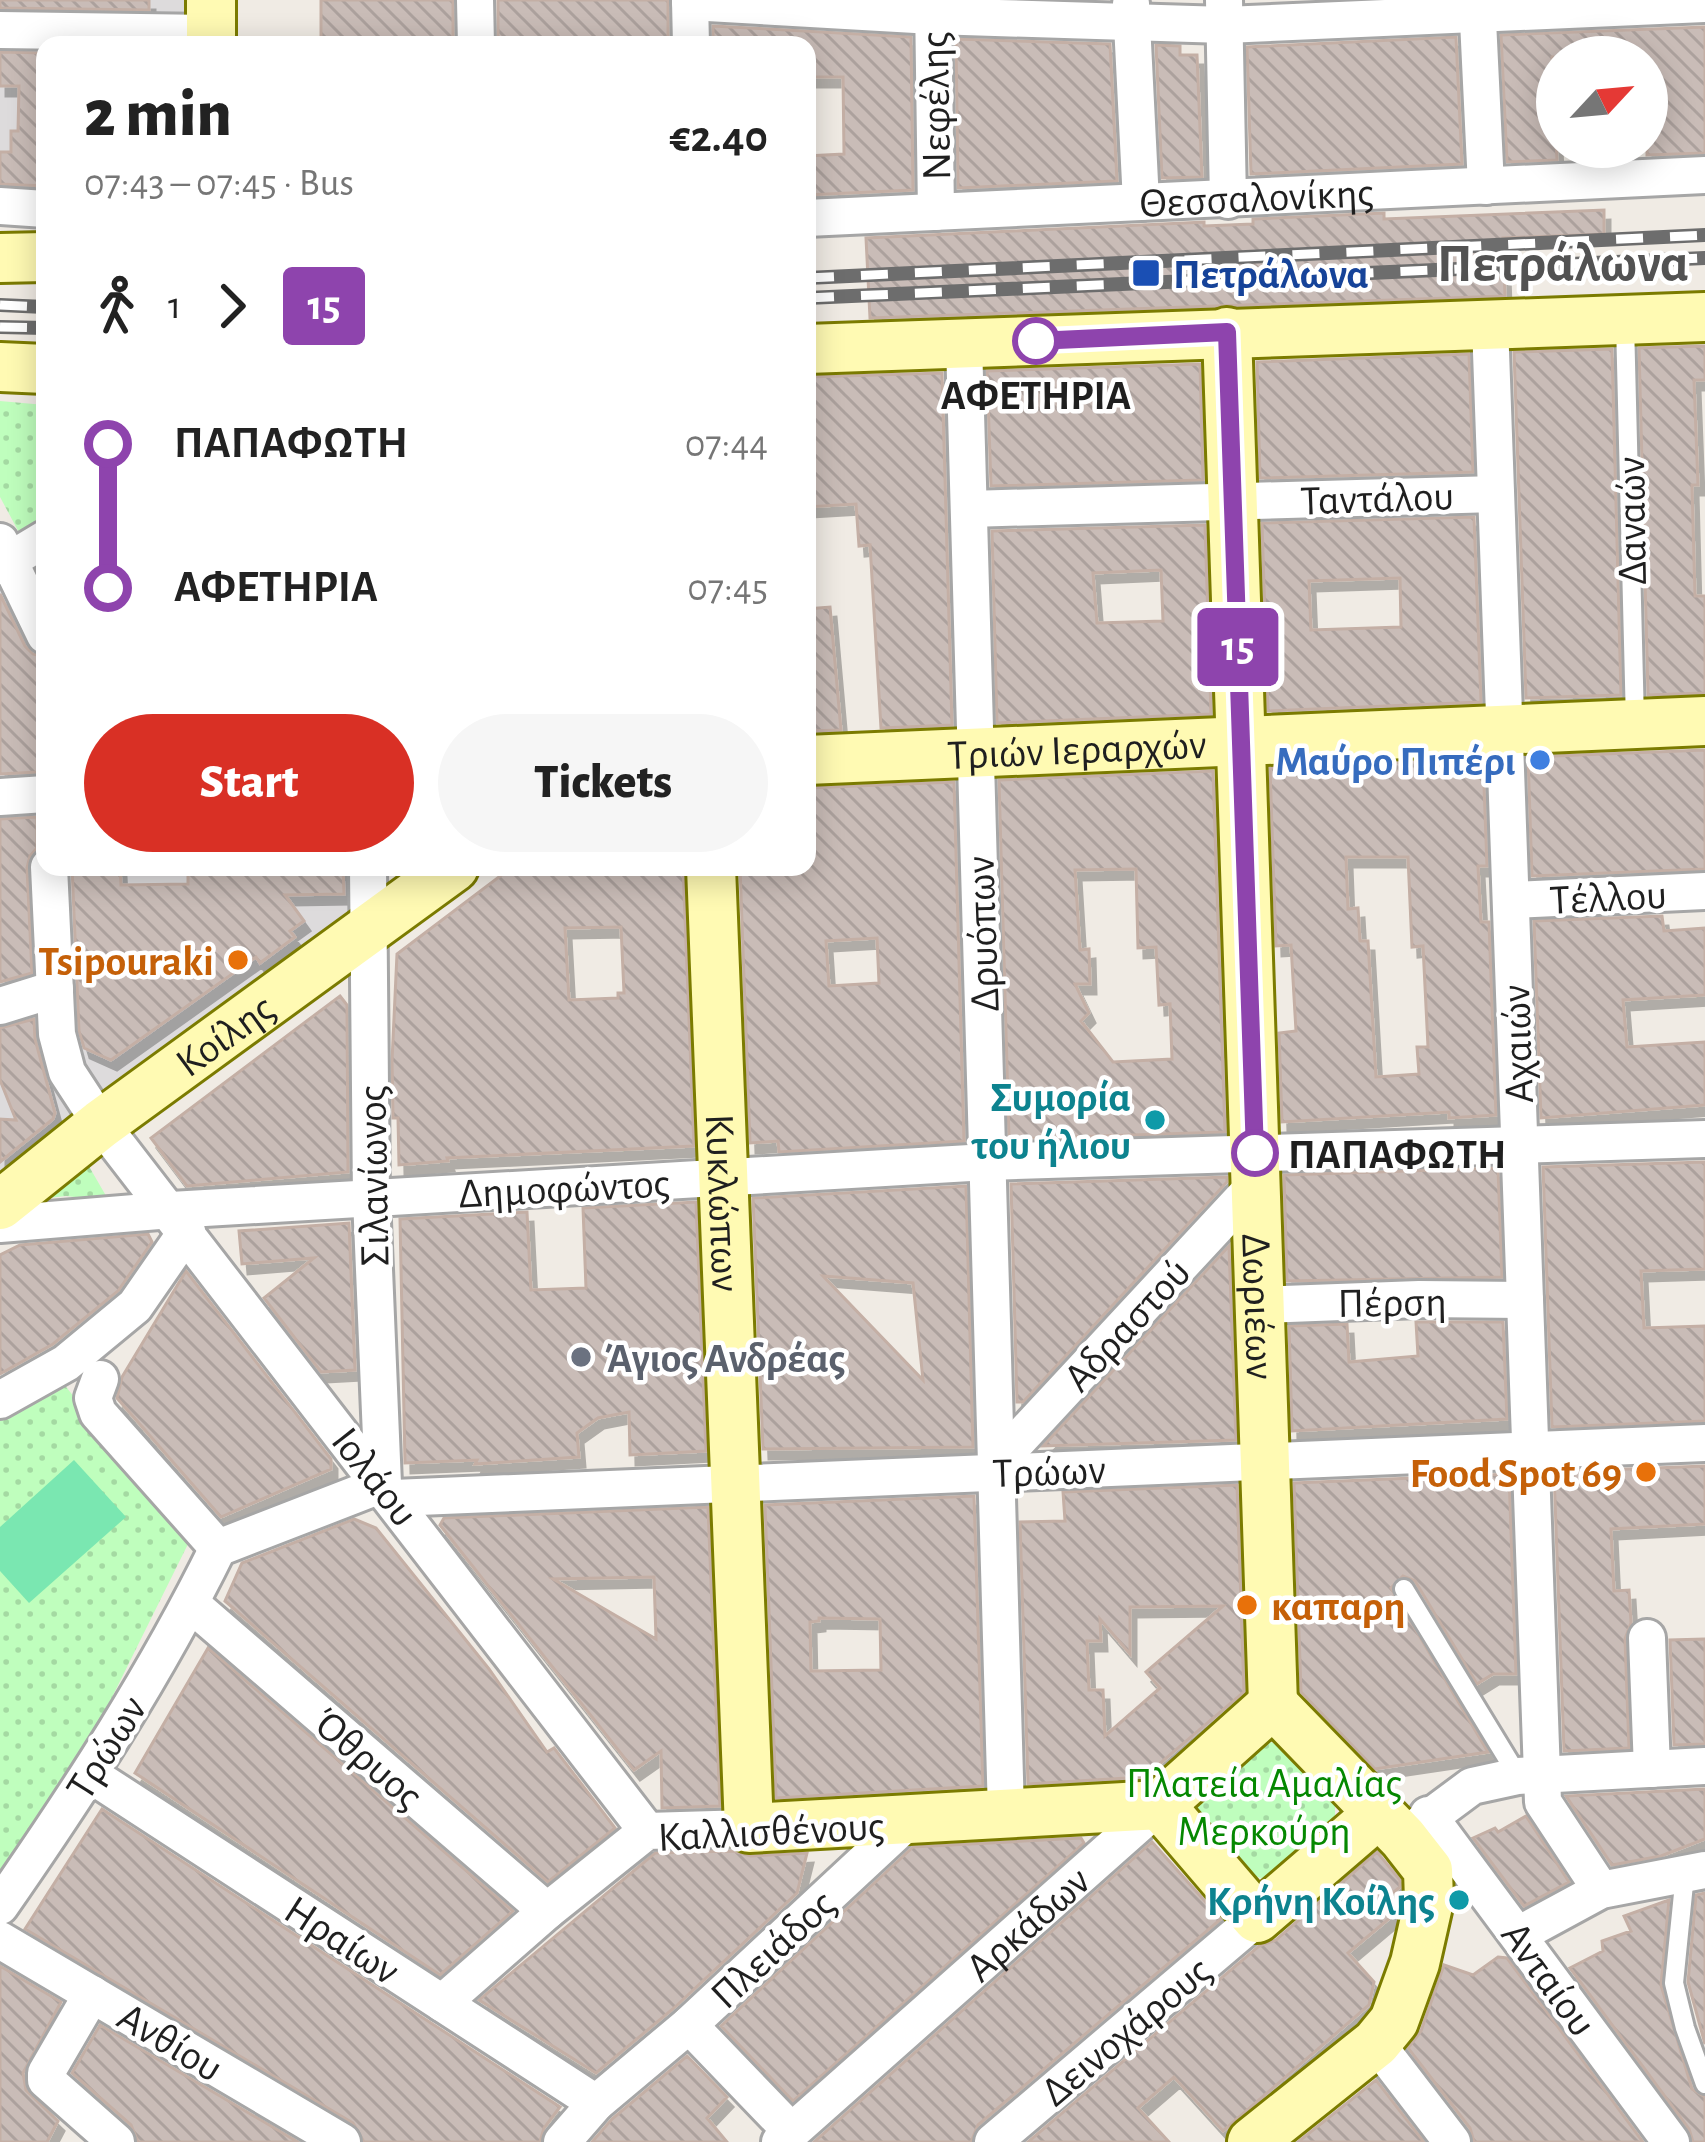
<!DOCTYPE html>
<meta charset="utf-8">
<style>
body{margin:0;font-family:"Alegreya Sans",sans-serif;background:#f6f6f6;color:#222;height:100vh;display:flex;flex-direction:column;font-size:45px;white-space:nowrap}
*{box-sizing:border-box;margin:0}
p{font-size:39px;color:#767676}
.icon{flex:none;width:66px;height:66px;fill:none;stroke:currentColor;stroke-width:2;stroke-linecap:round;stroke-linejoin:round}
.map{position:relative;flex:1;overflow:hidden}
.side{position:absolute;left:36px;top:36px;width:780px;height:840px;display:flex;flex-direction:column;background:#fff;border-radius:24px;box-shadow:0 6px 30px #0003}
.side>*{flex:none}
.badge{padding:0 24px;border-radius:9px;font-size:42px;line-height:78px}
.needle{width:78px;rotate:64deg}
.buttons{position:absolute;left:1536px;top:36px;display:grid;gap:24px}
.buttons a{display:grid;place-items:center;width:132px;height:132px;border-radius:50%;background:#fff;box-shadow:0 6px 30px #0003;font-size:60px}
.map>.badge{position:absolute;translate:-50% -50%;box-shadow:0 0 0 6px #fff}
.legs{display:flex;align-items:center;gap:18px;height:132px;padding:0 48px;font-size:39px}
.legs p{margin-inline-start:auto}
.headline{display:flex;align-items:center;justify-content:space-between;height:204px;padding:0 48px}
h1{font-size:66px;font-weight:800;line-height:90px}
.cta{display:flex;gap:24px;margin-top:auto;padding:24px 48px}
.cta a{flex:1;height:138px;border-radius:72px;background:#d93025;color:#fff;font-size:48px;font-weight:800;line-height:138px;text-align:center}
.cta a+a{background:#f6f6f6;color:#222}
ul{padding:0 48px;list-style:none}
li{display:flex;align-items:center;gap:42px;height:144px;font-size:45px}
li i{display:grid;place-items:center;width:18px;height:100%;margin:0 15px;background:currentColor}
li i::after{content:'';width:30px;height:30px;margin:-15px;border:9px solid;border-radius:50%;background:#fff}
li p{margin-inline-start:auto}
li:first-child i{background:linear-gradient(#0000 50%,currentColor 0)}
li:last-child i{background:linear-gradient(currentColor 50%,#0000 0)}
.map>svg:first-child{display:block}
.residential{fill:#dddbdc}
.park{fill:url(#park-dots)}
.pitch{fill:#7ae7b1}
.building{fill:url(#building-back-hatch);stroke:#c4afa5;stroke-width:3;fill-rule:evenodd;filter:url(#shadow)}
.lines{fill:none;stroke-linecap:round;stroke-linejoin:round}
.lane-casing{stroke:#a6a6a6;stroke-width:24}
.street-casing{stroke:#a6a6a6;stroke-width:42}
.secondary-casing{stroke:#7b7b00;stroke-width:54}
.lane{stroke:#fff;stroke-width:18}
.street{stroke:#fff;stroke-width:36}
.secondary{stroke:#fffab3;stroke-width:48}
.rail-casing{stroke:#6d6d6d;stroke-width:14}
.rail{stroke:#fff;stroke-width:9;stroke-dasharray:27;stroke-linecap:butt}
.line-1-casing{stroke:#fff;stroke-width:27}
.line-1{stroke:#8e44ad;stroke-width:18}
.transit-dot{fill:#1a4fb4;stroke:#fff;stroke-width:4.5}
.stop-1-dot{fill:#fff;stroke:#8e44ad;stroke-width:6}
.shop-dot{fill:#3f7fe0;stroke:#fff;stroke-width:4.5}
.food-dot{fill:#e8710a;stroke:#fff;stroke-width:4.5}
.culture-dot{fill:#0f9aa8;stroke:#fff;stroke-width:4.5}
.worship-dot{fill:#6b7280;stroke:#fff;stroke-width:4.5}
.labels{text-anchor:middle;stroke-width:9;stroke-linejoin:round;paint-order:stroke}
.street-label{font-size:42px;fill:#1f1f1f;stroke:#fff}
.transit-label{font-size:42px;font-weight:bold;fill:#164399;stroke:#fff;text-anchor:start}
.stop-label{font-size:42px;font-weight:bold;fill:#1f1f1f;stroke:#fff}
.shop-label{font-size:42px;font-weight:bold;fill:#366cbe;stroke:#fff;text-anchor:end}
.food-label{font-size:42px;font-weight:bold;fill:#c56008;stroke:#fff;text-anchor:end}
.culture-label{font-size:42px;font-weight:bold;fill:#0d838f;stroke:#fff;text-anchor:end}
.worship-label{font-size:42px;font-weight:bold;fill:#5b616d;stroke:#fff;text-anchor:start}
.park-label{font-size:42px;fill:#058801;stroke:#fff}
.district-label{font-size:54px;font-weight:bold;fill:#525252;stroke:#fff}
</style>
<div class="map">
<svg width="1705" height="2142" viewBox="0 0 1705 2142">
<defs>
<pattern id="park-dots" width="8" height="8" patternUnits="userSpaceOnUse" patternTransform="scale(3)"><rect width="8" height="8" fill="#bffebd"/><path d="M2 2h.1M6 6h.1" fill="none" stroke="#a4d9a2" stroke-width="1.8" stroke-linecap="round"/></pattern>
<pattern id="building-back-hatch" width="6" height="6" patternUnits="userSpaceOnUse" patternTransform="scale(3)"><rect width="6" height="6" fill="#c9bcb7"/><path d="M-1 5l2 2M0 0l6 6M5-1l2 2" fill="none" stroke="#aca19d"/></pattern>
<filter id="shadow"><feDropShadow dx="6" dy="10" stdDeviation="0" flood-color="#0004"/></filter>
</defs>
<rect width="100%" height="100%" fill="#f0ebe4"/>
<path class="residential" d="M 0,0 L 206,0 L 206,45 L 45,45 L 45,203 L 0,201 Z
M 45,548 L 45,867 L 359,867 L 359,912 L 0,1180 L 0,559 Z"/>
<path class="park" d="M 0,401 L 45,405 L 45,525 L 22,538 L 0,497 Z
M 83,1156 L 109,1201 L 66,1196 L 22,1201 Z
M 63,1383 L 189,1542 L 72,1778 L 0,1880 L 0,1421 Z
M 1259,1742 L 1285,1743 L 1335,1795 L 1335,1818 L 1268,1879 L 1239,1874 L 1191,1819 L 1196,1790 Z"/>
<path class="pitch" d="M 74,1460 L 126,1517 L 29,1603 L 0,1571 L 0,1527 Z"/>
<path class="building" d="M 0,0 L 149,0 L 149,10 L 0,8 Z
M 321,0 L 453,0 L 453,45 L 343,45 L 321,40 Z
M 498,0 L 668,0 L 668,45 L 498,45 Z
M 713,26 L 911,37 L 913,190 L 807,195 L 807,156 L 844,154 L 843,77 L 807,77 L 807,45 L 713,45 Z
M 1705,27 L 1705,153 L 1647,155 L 1647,57 L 1552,57 L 1557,160 L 1507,162 L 1501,35 Z
M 1456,37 L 1462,164 L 1251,174 L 1247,47 Z
M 956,39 L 1110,44 L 1117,181 L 958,188 Z
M 1156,45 L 1180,46 L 1180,55 L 1197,55 L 1202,177 L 1162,178 Z
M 0,52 L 45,53 L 45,186 L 0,184 L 0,152 L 11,152 L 11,131 L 18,131 L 19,86 L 0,86 Z
M 1604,210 L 1604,234 L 1503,238 L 1505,296 L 870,318 L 866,238 L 1204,222 L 1204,226 L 1253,224 L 1253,219 L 1384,213 L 1384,219 Z
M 1705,346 L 1705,380 L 1694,380 L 1698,485 L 1692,485 L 1695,596 L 1705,596 L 1705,693 L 1648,695 L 1639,348 Z
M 1612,349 L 1621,695 L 1526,698 L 1514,352 Z
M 1469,354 L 1473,472 L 1260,478 L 1257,362 Z
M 1200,364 L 1203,480 L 991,486 L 987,371 Z
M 942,373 L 952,725 L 881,728 L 870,545 L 859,546 L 856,504 L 807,507 L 807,377 Z
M 1474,517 L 1481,702 L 1268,711 L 1262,523 ZM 1400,578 L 1401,627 L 1311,630 L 1309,581 Z
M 1205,525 L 1211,714 L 997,723 L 992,531 ZM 1161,570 L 1163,621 L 1097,623 L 1093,573 Z
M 0,594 L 25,646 L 33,654 L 45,657 L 45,767 L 38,768 L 38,772 L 0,774 Z
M 830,607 L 841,730 L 807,731 L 807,609 Z
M 1705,750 L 1705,869 L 1532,876 L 1528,757 Z
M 1483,759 L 1487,866 L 1478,866 L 1481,922 L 1489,922 L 1496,1115 L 1449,1118 L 1449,1112 L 1282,1122 L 1279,1033 L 1296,1031 L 1291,945 L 1276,946 L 1270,768 ZM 1346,857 L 1408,857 L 1412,947 L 1423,946 L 1428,1047 L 1417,1047 L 1419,1074 L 1376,1077 L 1368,941 L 1360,941 L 1358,908 L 1348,909 Z
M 1213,771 L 1225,1132 L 1009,1139 L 999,780 ZM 1136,869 L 1138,948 L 1156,947 L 1159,1005 L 1170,1004 L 1172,1059 L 1113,1062 L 1081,1021 L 1089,1013 L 1075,984 L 1090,984 L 1089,949 L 1080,950 L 1075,870 Z
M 954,782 L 964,1141 L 779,1152 L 778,1141 L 750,1143 L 740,867 L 807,867 L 807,788 ZM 877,938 L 879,983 L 829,986 L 826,941 Z
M 37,817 L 37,848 L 30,856 L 27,868 L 32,973 L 0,982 L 0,819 Z
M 72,867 L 120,867 L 121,885 L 188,884 L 188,867 L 343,867 L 344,894 L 285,895 L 304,921 L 290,931 L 295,937 L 260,963 L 256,957 L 111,1060 L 84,1048 L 79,1031 Z
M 512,867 L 683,867 L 694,1146 L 447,1158 L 448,1161 L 399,1165 L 398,1118 L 393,1118 L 392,1061 L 397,954 ZM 621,927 L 624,993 L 618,993 L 618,998 L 569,1000 L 565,928 Z
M 1662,916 L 1664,931 L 1705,928 L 1705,995 L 1623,1000 L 1627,1047 L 1705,1042 L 1705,1105 L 1541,1118 L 1534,921 Z
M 340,996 L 347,1005 L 348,1172 L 187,1186 L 151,1138 Z
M 34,1019 L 35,1039 L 55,1113 L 53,1119 L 0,1162 L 0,1119 L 16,1120 L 0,1080 L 0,1028 Z
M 1705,1162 L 1705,1269 L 1641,1271 L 1644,1328 L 1705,1326 L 1705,1421 L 1552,1427 L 1543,1167 Z
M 1498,1168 L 1502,1277 L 1287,1281 L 1284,1175 Z
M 1227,1177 L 1227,1182 L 1023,1402 L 1017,1402 L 1011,1184 Z
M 966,1186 L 973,1447 L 763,1449 L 753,1198 ZM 823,1276 L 913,1283 L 923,1380 Z
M 696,1202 L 706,1451 L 630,1455 L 629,1412 L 598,1418 L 577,1433 L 579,1457 L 475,1464 L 477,1460 L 405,1463 L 400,1219 L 527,1212 L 531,1290 L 586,1288 L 583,1208 Z
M 349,1223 L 355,1370 L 321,1372 L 264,1298 L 314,1258 L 242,1264 L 239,1231 Z
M 148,1234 L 152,1242 L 118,1291 L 53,1344 L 0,1374 L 0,1255 L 20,1245 Z
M 1229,1246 L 1236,1440 L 1043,1446 Z
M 186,1271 L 331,1459 L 331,1469 L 221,1517 L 117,1398 L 122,1377 Z
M 1416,1322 L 1503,1322 L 1507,1419 L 1292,1431 L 1289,1326 L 1347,1324 L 1349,1362 L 1418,1356 Z
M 1705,1466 L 1705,1524 L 1611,1529 L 1614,1591 L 1629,1590 L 1631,1623 L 1625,1639 L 1629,1748 L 1564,1751 L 1554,1472 Z
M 1509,1474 L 1516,1674 L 1493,1674 L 1477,1684 L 1415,1581 L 1403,1576 L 1391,1588 L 1488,1752 L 1375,1769 L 1301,1692 L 1294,1483 Z
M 1237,1485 L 1244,1692 L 1144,1777 L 1028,1784 L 1020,1522 L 1065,1521 L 1063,1492 ZM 1223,1606 L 1146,1672 L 1160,1688 L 1105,1736 L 1103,1690 L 1089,1690 L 1087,1641 L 1101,1641 L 1100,1619 L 1130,1654 L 1130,1607 Z
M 974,1496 L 983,1786 L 776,1798 L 765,1505 ZM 819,1618 L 880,1619 L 881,1670 L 811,1671 L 810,1622 L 819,1621 Z
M 708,1507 L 720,1806 L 662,1808 L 661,1751 L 634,1770 L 440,1525 L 444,1518 ZM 654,1577 L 656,1639 L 553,1579 Z
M 354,1519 L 376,1528 L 489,1669 L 547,1752 L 554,1748 L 615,1828 L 548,1882 L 225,1601 L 242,1563 Z
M 1705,1639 L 1705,1744 L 1674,1745 L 1670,1640 Z
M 208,1648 L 513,1911 L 440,1975 L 135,1773 Z
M 1705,1789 L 1705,1839 L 1661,1856 L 1612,1865 L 1566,1796 Z
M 102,1809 L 560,2107 L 544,2128 L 540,2142 L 364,2142 L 353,2123 L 25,1929 Z
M 1526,1816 L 1569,1882 L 1524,1906 L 1473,1838 L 1495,1828 L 1498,1832 Z
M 1081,1838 L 1084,1843 L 793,2101 L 721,2026 L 913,1847 Z
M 1152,1842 L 1221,1919 L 978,2125 L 971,2142 L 814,2142 Z
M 733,1851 L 751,1856 L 807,1853 L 797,1893 L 674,2008 L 596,2073 L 479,2000 L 655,1853 Z
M 1377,1852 L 1400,1880 L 1400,1887 L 1389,1896 L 1398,1907 L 1397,1912 L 1348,1953 L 1374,1982 L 1369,2005 L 1223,2131 L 1174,2077 L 1138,2108 L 1169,2142 L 1028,2142 L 1259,1946 L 1276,1940 Z
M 1705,1893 L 1705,2044 L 1688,1982 L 1696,1895 Z
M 1669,1900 L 1661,1985 L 1692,2089 L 1705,2097 L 1705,2142 L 1693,2142 L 1689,2129 L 1570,1968 L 1603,1951 L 1602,1941 L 1631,1931 L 1624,1916 Z
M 1498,1957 L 1507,1958 L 1643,2142 L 1474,2142 L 1470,2128 L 1408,2048 L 1421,2031 L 1444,1965 L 1473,1975 Z
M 0,1966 L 61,2002 L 23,2073 L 26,2090 L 58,2121 L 47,2142 L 0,2142 Z
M 100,2025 L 298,2142 L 138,2142 L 131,2125 L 72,2073 Z
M 687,2056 L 727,2097 L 707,2118 L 727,2142 L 592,2142 L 612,2119 Z
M 1376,2080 L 1424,2142 L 1298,2142 Z"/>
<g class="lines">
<g class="lane-casing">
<path id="lane" d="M 1625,323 L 1635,722
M 1404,1589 L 1518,1776
M 1685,1874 L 1674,1983 L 1685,2028 L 1705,2084"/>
</g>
<g class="street-casing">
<g id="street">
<path d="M 475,0 L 476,45"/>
<path d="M 690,0 L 691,45"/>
<path d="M 933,0 L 936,212"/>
<path d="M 1224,0 L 1228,200"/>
<path d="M 1477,0 L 1486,186"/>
<path d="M 690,2 L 933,16 L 1225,25 L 1705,4"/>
<path d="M 1131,4 L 1141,202"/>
<path d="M 0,30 L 210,33"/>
<path d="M 0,206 L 45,209"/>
<path id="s1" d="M 807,218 L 1705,175"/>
<path d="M 1490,324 L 1543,1802 L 1601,1890"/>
<path d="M 964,343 L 1006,1813"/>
<path d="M 969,509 L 1496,494"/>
<path d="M 0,542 L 45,635"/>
<path d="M 0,566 L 45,539"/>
<path d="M 0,797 L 45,794"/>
<path d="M 49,867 L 57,1034 L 67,1072 L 101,1124 L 647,1831"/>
<path d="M 368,867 L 371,1198 L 383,1484"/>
<path d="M 1511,900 L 1705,891"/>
<path d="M 0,1006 L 55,989"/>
<path d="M 0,1224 L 171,1210 L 987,1162 L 1705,1139"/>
<path d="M 1260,1305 L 1419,1299 L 1525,1300"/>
<path d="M 100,1379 L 93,1398 L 98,1413 L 218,1548"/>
<path d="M 0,1400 L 66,1363 L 135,1306 L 187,1231"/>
<path d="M 996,1464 L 1256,1184"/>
<path d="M 394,1498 L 1705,1443"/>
<path d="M 191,1604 L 547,1911"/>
<path d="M 1647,1638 L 1652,1769"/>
<path d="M 91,1775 L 596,2103"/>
<path d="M 1428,1815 L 1671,2142"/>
<path d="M 1410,1832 L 1472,1786 L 1518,1776 L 1705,1766"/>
<path d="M 0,1906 C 80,1791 156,1674 218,1548 L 383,1484"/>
<path d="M 1518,1935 L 1601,1890 L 1705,1870"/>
<path d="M 0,1940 L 342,2142"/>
<path d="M 92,1994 L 46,2073 L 46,2080 L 116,2142"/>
<path d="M 442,2003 L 547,1911 L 647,1831 L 749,1828"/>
<path d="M 689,2025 L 791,2131"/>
<path d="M 1376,2043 L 1452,2142"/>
<path d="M 562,2142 L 596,2103 L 689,2025 L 907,1822"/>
<path id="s2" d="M 780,2142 L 1160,1805"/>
<path d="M 993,2142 L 1257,1918"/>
</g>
</g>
<g class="secondary-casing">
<g id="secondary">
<path d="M 211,0 L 211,45"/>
<path d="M 0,258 L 45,257"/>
<path id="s3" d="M 1227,332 L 1273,1704"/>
<path d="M 807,349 L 1705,317"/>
<path d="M 0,367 L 45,369"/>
<path id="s4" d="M 807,760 L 1705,721"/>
<path id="s5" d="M 711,867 L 749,1828 L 1160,1805"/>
<path id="s6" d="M 0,1205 L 101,1124 L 454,867"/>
<path d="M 1160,1805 L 1257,1918 L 1379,1813"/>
<path d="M 1160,1805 L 1273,1704"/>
<path d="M 1252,2142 L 1376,2043 L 1394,2021 L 1415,1963 L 1429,1901 L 1428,1870 L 1403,1838 L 1273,1704"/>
</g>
</g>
<use href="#lane" class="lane"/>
<use href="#street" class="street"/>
<use href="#secondary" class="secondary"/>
<g class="rail-casing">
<path id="rail" d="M 807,278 L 1705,235
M 807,298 L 1705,258
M 0,305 L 45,307
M 0,327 L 45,328"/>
</g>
<use href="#rail" class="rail"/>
</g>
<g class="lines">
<g class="line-1-casing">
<path id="line-1" d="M 1036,341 L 1227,332 L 1255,1153"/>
</g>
<use href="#line-1" class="line-1"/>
</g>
<rect class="transit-dot" x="1131" y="258" width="30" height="30" rx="6"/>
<g class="stop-1-dot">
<circle cx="1036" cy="341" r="21"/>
<circle cx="1255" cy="1153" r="21"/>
</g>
<circle class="shop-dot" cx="1540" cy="760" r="12"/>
<g class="food-dot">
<circle cx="238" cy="960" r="12"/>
<circle cx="1646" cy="1472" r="12"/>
<circle cx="1247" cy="1605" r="12"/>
</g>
<g class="culture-dot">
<circle cx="1155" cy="1120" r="12"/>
<circle cx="1459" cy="1900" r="12"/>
</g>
<circle class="worship-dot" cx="581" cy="1357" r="12"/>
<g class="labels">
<g class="street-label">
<text transform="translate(934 106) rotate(-91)" y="15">Νεφέλης</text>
<text dy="15" stroke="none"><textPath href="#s1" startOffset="450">Θεσσαλονίκης</textPath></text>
<text transform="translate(1377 497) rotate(-2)" y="15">Ταντάλου</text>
<text transform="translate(1630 521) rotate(-91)" y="15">Δαναών</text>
<text dy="15" stroke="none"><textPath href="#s4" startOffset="270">Τριών Ιεραρχών</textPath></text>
<text transform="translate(1608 896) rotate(-3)" y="15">Τέλλου</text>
<text transform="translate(981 934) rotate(-92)" y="15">Δρυόπων</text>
<text dy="15" stroke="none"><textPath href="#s6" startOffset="282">Κοίλης</textPath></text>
<text transform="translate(1516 1044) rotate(-92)" y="15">Αχαιών</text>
<text transform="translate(372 1176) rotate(-91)" y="15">Σιλανίωνος</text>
<text transform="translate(564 1187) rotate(-3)" y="15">Δημοφώντος</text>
<text dy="15" stroke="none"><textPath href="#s5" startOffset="336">Κυκλώπων</textPath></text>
<text transform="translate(1392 1301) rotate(-1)" y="15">Πέρση</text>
<text dy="15" stroke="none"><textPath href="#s3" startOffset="975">Δωριέων</textPath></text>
<text transform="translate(1126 1324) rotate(-47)" y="15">Αδραστού</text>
<text transform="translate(1049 1470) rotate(-2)" y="15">Τρώων</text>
<text transform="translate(376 1476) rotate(52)" y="15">Ιολάου</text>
<text transform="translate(105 1747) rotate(-58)" y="15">Τρώων</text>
<text transform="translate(369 1758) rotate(41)" y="15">Όθρυος</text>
<text transform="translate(771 1830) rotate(-3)" y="15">Καλλισθένους</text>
<text dy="15" stroke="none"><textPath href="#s2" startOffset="330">Αρκάδων</textPath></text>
<text transform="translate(343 1939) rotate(33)" y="15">Ηραίων</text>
<text transform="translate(772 1948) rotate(-43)" y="15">Πλειάδος</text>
<text transform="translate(1550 1978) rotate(54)" y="15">Ανταίου</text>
<text transform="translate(1125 2030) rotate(-40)" y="15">Δεινοχάρους</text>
<text transform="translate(171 2041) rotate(31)" y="15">Ανθίου</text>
</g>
<g class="transit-label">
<text x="1173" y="288">Πετράλωνα</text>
</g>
<g class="stop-label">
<text x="1036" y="409">ΑΦΕΤΗΡΙΑ</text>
<text x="1288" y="1168" text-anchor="start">ΠΑΠΑΦΩΤΗ</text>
</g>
<g class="shop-label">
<text x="1516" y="775">Μαύρο Πιπέρι</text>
</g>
<g class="food-label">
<text x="214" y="975">Tsipouraki</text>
<text x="1622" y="1487">Food Spot 69</text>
<text x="1271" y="1620" text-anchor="start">καπαρη</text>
</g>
<g class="culture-label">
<text x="1131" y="1111">Συμορία<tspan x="1131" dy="48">του ήλιου</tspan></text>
<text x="1435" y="1915">Κρήνη Κοίλης</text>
</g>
<g class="worship-label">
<text x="605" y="1372">Άγιος Ανδρέας</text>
</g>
<g class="park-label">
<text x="1264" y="1797">Πλατεία Αμαλίας<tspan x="1264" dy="48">Μερκούρη</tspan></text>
</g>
<g class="district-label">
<text x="1563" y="281">Πετράλωνα</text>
</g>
</g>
</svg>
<div class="buttons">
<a><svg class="needle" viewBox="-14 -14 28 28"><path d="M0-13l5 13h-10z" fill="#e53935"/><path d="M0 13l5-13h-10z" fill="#767676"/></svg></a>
</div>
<b class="badge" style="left:1238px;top:647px;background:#8e44ad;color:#fff">15</b>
<section class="side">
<div class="headline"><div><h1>2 min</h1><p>07:43 – 07:45 · Bus</p></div><b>€2.40</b></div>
<div class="legs"><svg class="icon" aria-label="walk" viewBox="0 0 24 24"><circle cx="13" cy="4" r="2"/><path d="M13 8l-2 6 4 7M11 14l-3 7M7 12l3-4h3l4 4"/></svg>1<svg class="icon" aria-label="forward" viewBox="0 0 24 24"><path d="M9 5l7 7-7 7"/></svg><b class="badge" style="background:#8e44ad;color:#fff">15</b></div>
<ul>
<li><i style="color:#8e44ad"></i><b>ΠΑΠΑΦΩΤΗ</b><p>07:44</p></li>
<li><i style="color:#8e44ad"></i><b>ΑΦΕΤΗΡΙΑ</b><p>07:45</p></li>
</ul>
<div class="cta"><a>Start</a><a>Tickets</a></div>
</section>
</div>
